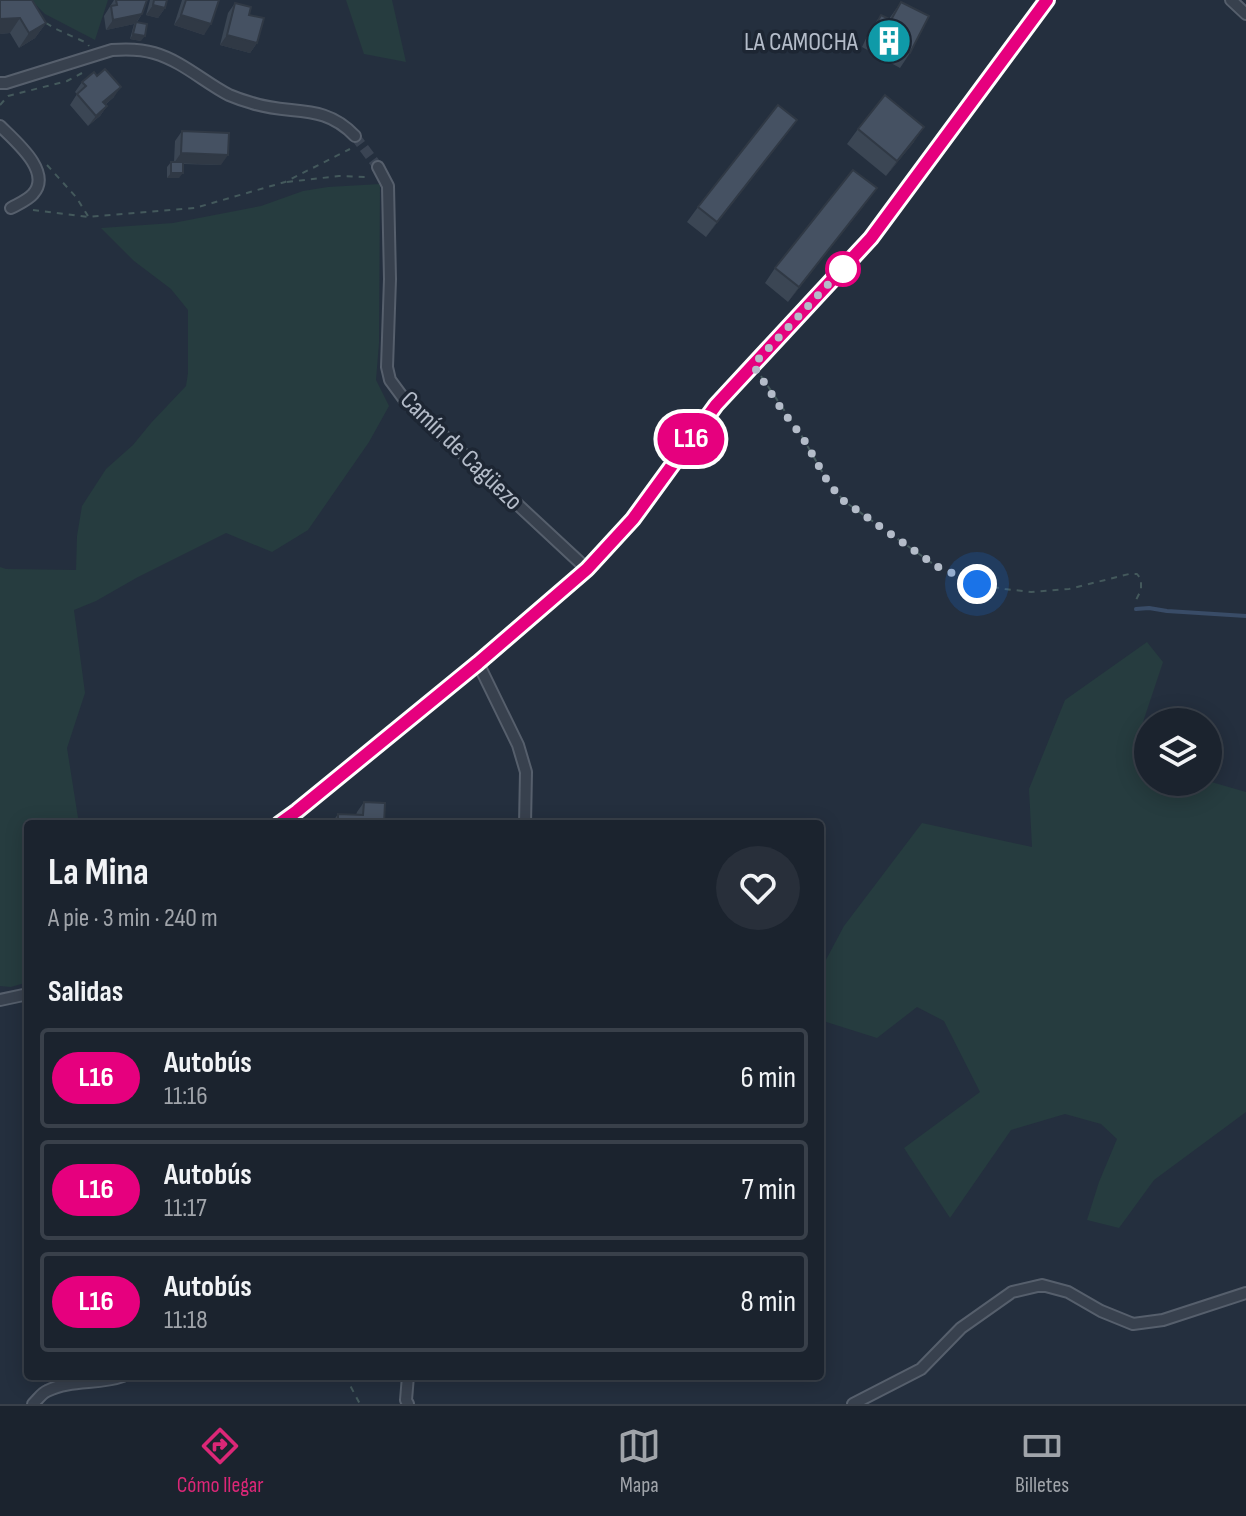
<!DOCTYPE html>
<html lang="es">
<meta charset="utf-8">
<style>
body{margin:0;font-family:"Sofia Sans Condensed",sans-serif;background:#282f3a;color:#f1f3f6;height:100vh;display:flex;flex-direction:column;font-size:30px;white-space:nowrap}
*{box-sizing:border-box;margin:0}
p{font-size:26px;color:#a0a4aa}
.icon{flex:none;width:44px;height:44px;fill:none;stroke:currentColor;stroke-width:2;stroke-linecap:round;stroke-linejoin:round}
.map{position:relative;flex:1;overflow:hidden}
.drawer{position:absolute;left:24px;top:820px;width:800px;height:560px;display:flex;flex-direction:column;background:#1b232e;border-radius:8px;box-shadow:0 4px 20px #0003,0 0 0 2px #39404a}
.drawer>*{flex:none}
.badge{padding:0 16px;border-radius:26px;font-size:28px;line-height:52px}
.controls{position:absolute;left:1134px;top:708px;display:grid;gap:16px}
.controls a{display:grid;place-items:center;width:88px;height:88px;border-radius:50%;background:#1b232e;box-shadow:0 4px 20px #0003,0 0 0 2px #39404a;font-size:40px}
.you{position:absolute;width:40px;height:40px;margin:-20px;border:6px solid #fff;border-radius:50%;background:#1a73e8;box-shadow:0 0 0 12px #1a73e833}
.map>.badge{position:absolute;translate:-50% -50%;box-shadow:0 0 0 4px #fff}
h2{padding:0 24px;font-size:30px;line-height:72px}
.round{display:grid;place-items:center;flex:none;width:84px;height:84px;border-radius:42px;background:#282f3a}
.summary{display:flex;align-items:center;justify-content:space-between;height:136px;padding:0 24px}
h1{font-size:38px;font-weight:700;line-height:60px}
ul{padding:0;list-style:none}
li{display:flex;align-items:center;gap:24px;height:100px;margin:0 16px 12px;padding:0 8px;border:4px solid #39404a;border-radius:8px}
li div{flex:1}
li b{display:block;font-size:30px}
li em{font-style:normal}
li .badge{min-width:88px;font-weight:700;text-align:center}
.tabs{display:flex;justify-content:space-around;align-items:center;height:112px;border-top:2px solid #39404a;background:#1b232e;font-size:22px;color:#a0a4aa}
.tabs a{display:grid;justify-items:center;gap:4px}
.tabs .selected{color:#db2777}
.map>svg:first-child{display:block}
.green{fill:#263c3f}
.lines{fill:none;stroke-linecap:round;stroke-linejoin:round}
.stream{stroke:#394c67;stroke-width:4}
.minor-tunnel{stroke:#3a4453;stroke-width:10;stroke-dasharray:10 5;stroke-linecap:butt}
.minor-casing{stroke:#565f6c;stroke-width:14}
.path{stroke:#44595c;stroke-width:2;stroke-dasharray:6 6;stroke-linecap:butt}
.minor{stroke:#38414e;stroke-width:10}
.wall{fill:#3b4654}
.shaded-wall{fill:#303945}
.building{fill:#455162;stroke:#303945;stroke-width:2}
.line-casing{stroke:#fff;stroke-width:18}
.line{stroke:#e6007e;stroke-width:12}
.walk{stroke:#b4bcc9;stroke-width:8;stroke-dasharray:0 14.4}
.stop-dot{fill:#fff;stroke:#e6007e;stroke-width:4}
.labels{text-anchor:middle;stroke-width:7;stroke-linejoin:round;paint-order:stroke}
.poi-label{font-size:26px;fill:#b4bcc9;stroke:#1d2633;text-anchor:end}
.street-label{font-size:26px;fill:#b4bcc9;stroke:#1d2633}
</style>
<div class="map">
<svg width="1246" height="1404" viewBox="0 0 1246 1404">
<rect width="100%" height="100%" fill="#242f3e"/>
<path class="green" d="M 31,0 L 108,0 L 95,40 L 45,14 Z
M 346,0 L 392,0 L 406,62 L 364,54 Z
M 380,184 L 379,343 L 376,380 L 389,406 L 369,442 L 308,530 L 272,552 L 226,533 L 138,577 L 96,601 L 74,610 L 85,693 L 67,748 L 79,824 L 28,824 L 28,951 L 26,952 L 28,958 L 28,982 L 11,987 L 0,986 L 0,567 L 6,569 L 76,570 L 77,536 L 82,506 L 106,469 L 133,445 L 151,423 L 186,386 L 188,373 L 188,310 L 171,289 L 134,261 L 101,228 L 173,223 L 261,206 L 303,191 L 328,187 Z
M 1147,642 L 1163,662 L 1139,734 L 1148,743 L 1148,782 L 1208,781 L 1246,792 L 1246,1112 L 1154,1180 L 1119,1228 L 1087,1220 L 1099,1182 L 1117,1139 L 1101,1124 L 1065,1114 L 1011,1130 L 950,1218 L 904,1148 L 980,1092 L 944,1021 L 917,1007 L 877,1038 L 820,1020 L 820,971 L 844,926 L 922,823 L 1032,847 L 1029,789 L 1065,700 Z"/>
<g class="lines">
<path class="stream" d="M 1136,609 L 1149,608 L 1167,611 L 1246,616"/>
<path class="minor-tunnel" d="M 355,136 L 378,167"/>
<g class="minor-casing">
<path id="minor" d="M 1231,0 L 1246,14
M 0,83 L 6,83 L 112,50 C 125,49 141,49 154,53 C 182,61 204,82 229,95 C 236,98 245,101 252,103 C 291,116 323,102 355,136
M 0,126 C 15,141 53,172 33,194 C 28,200 18,204 11,208
M 378,167 L 388,186 L 390,279 L 387,367 L 390,380 L 404,399 L 587,569
M 478,663 L 518,745 L 526,772 L 525,824
M 279,824 L 297,811 L 478,663 L 587,569 L 633,519 L 716,405 L 871,238 L 1047,0
M 0,1000 L 28,994
M 33,1404 C 38,1399 42,1393 47,1391 C 71,1379 99,1385 123,1376
M 408,1404 L 406,1400 L 408,1376
M 853,1404 L 921,1369 L 961,1328 L 1012,1292 L 1042,1285 L 1068,1292 L 1101,1311 L 1133,1324 L 1163,1320 L 1246,1293"/>
</g>
<path class="path" d="M 46,23 L 56,29 L 87,43 L 89,46
M 0,105 L 8,96 L 67,81 L 82,73
M 47,165 L 76,197 L 88,216
M 287,182 L 339,176 L 368,177
M 33,210 L 88,217 L 195,208 L 285,182 L 350,149
M 761,376 L 803,438 L 829,484 L 844,501 L 936,566 L 977,584 L 1005,589 L 1031,592 L 1069,589 L 1129,574 L 1137,574 L 1141,579 L 1141,590 L 1136,600
M 345,1376 L 360,1404"/>
<use href="#minor" class="minor"/>
</g>
<path class="wall" d="M 0,0 L 46,23 L 35,38 L 19,48 L 10,33 L 0,34 Z
M 114,0 L 147,0 L 142,14 L 137,22 L 141,41 L 130,39 L 134,24 L 106,30 L 104,16 Z
M 150,0 L 167,0 L 165,8 L 158,18 L 146,15 Z
M 182,0 L 219,0 L 204,35 L 174,25 Z
M 901,2 L 910,53 L 900,68 L 862,47 L 870,30 L 881,15 L 889,19 Z
M 235,3 L 249,15 L 257,43 L 250,53 L 220,45 L 228,13 Z
M 82,82 L 114,97 L 105,105 L 107,106 L 100,116 L 88,126 L 70,105 L 77,94 L 75,92 Z
M 797,120 L 706,237 L 687,222 L 698,207 Z
M 858,129 L 914,142 L 886,176 L 847,144 Z
M 182,131 L 221,165 L 183,164 L 179,178 L 167,178 L 167,167 L 171,162 L 174,162 L 175,141 Z
M 877,188 L 788,302 L 765,283 L 775,268 Z
M 364,802 L 384,824 L 331,824 L 338,814 L 356,815 L 357,812 Z"/>
<path class="shaded-wall" d="M 153,5 L 165,8 L 158,18 L 146,15 Z
M 142,14 L 135,24 L 136,22 L 134,24 L 106,30 L 113,20 Z
M 181,15 L 211,24 L 204,35 L 174,25 Z
M 20,18 L 10,33 L 0,34 L 0,19 Z
M 46,23 L 35,38 L 19,48 L 29,33 Z
M 133,34 L 145,36 L 141,41 L 130,39 Z
M 227,35 L 257,43 L 250,53 L 220,45 Z
M 121,87 L 114,97 L 96,112 L 103,102 Z
M 107,106 L 100,116 L 88,126 L 96,116 Z
M 797,120 L 786,135 L 706,237 L 717,222 Z
M 924,127 L 914,142 L 886,176 L 897,161 Z
M 181,153 L 228,155 L 221,165 L 174,163 Z
M 171,173 L 183,173 L 179,178 L 167,178 Z
M 877,188 L 866,203 L 788,302 L 799,287 Z"/>
<path class="building" d="M 0,0 L 32,0 L 46,23 L 29,33 L 20,18 L 0,19 Z
M 116,0 L 147,0 L 142,14 L 113,20 L 111,6 L 117,5 Z
M 154,0 L 167,0 L 165,8 L 153,5 Z
M 186,0 L 219,0 L 211,24 L 181,15 Z
M 901,2 L 929,16 L 910,53 L 872,32 L 881,15 L 891,20 Z
M 235,3 L 251,7 L 249,15 L 264,18 L 257,43 L 227,35 Z
M 136,22 L 147,24 L 145,36 L 133,34 Z
M 105,69 L 121,87 L 103,102 L 107,106 L 96,116 L 77,94 L 86,86 L 82,82 L 94,72 L 97,76 Z
M 885,95 L 924,127 L 897,161 L 858,129 Z
M 778,105 L 797,120 L 717,222 L 698,207 Z
M 182,131 L 229,133 L 228,155 L 181,153 Z
M 171,162 L 183,162 L 183,173 L 171,173 Z
M 853,170 L 877,188 L 799,287 L 775,268 Z
M 364,802 L 385,803 L 384,824 L 338,824 L 338,814 L 363,815 Z"/>
<g class="lines">
<g class="line-casing">
<path id="line" d="M 279,824 L 297,811 L 478,663 L 587,569 L 633,519 L 716,405 L 871,238 L 1047,0"/>
</g>
<use href="#line" class="line"/>
<path class="walk" d="M 843,269 L 850,261 L 753,365 L 782,410 L 803,438 L 829,484 L 844,501 L 936,566 L 977,584"/>
</g>
<defs>
<g id="building-disc" transform="scale(2.3)"><circle r="9.5" fill="#0f9aa8" stroke="#1d2633"/><path d="M-4-6H4V6H1V3H-1V6H-4ZM-2.5-4.3h1.7v1.8h-1.7ZM.8-4.3h1.7v1.8H.8ZM-2.5-1h1.7V.8h-1.7ZM.8-1h1.7V.8H.8Z" fill="#fff"/></g>
</defs>
<g fill-rule="evenodd">
<use href="#building-disc" x="889" y="41"/>
</g>
<circle class="stop-dot" cx="843" cy="269" r="16"/>
<g class="labels">
<g class="poi-label">
<text x="858" y="50">LA CAMOCHA</text>
</g>
<g class="street-label">
<text transform="translate(462 450) rotate(44)" y="9">Camín de Cagüezo</text>
</g>
</g>
</svg>
<div class="controls">
<a><svg class="icon" aria-label="layers" viewBox="0 0 24 24"><path d="M12 4l9 5-9 5-9-5zM3 14l9 5 9-5"/></svg></a>
</div>
<div class="you" style="left:977px;top:584px"></div>
<b class="badge" style="left:691px;top:439px;background:#e6007e;color:#fff">L16</b>
<section class="drawer">
<div class="summary"><div><h1>La Mina</h1><p>A pie · 3 min · 240 m</p></div><a class="round"><svg class="icon" aria-label="heart" viewBox="0 0 24 24"><path d="M12 20l-8-8c-3-5 5-10 8-4 3-6 11-1 8 4z"/></svg></a></div>
<h2>Salidas</h2>
<ul>
<li><span class="badge" style="background:#e6007e;color:#fff">L16</span><div><b>Autobús</b><p>11:16</p></div><em>6 min</em></li>
<li><span class="badge" style="background:#e6007e;color:#fff">L16</span><div><b>Autobús</b><p>11:17</p></div><em>7 min</em></li>
<li><span class="badge" style="background:#e6007e;color:#fff">L16</span><div><b>Autobús</b><p>11:18</p></div><em>8 min</em></li>
</ul>
</section>
</div>
<nav class="tabs">
<a class="selected"><svg class="icon" aria-label="directions" viewBox="0 0 24 24"><path d="M12 3l9 9-9 9-9-9zM9 14v-3h6M13 9l2 2-2 2"/></svg>Cómo llegar</a>
<a><svg class="icon" aria-label="map" viewBox="0 0 24 24"><path d="M3 6l6-2 6 2 6-2v14l-6 2-6-2-6 2zM9 4v14M15 6v14"/></svg>Mapa</a>
<a><svg class="icon" aria-label="tickets" viewBox="0 0 24 24"><path d="M3 7h18v10H3zM15 7v10"/></svg>Billetes</a>
</nav>
